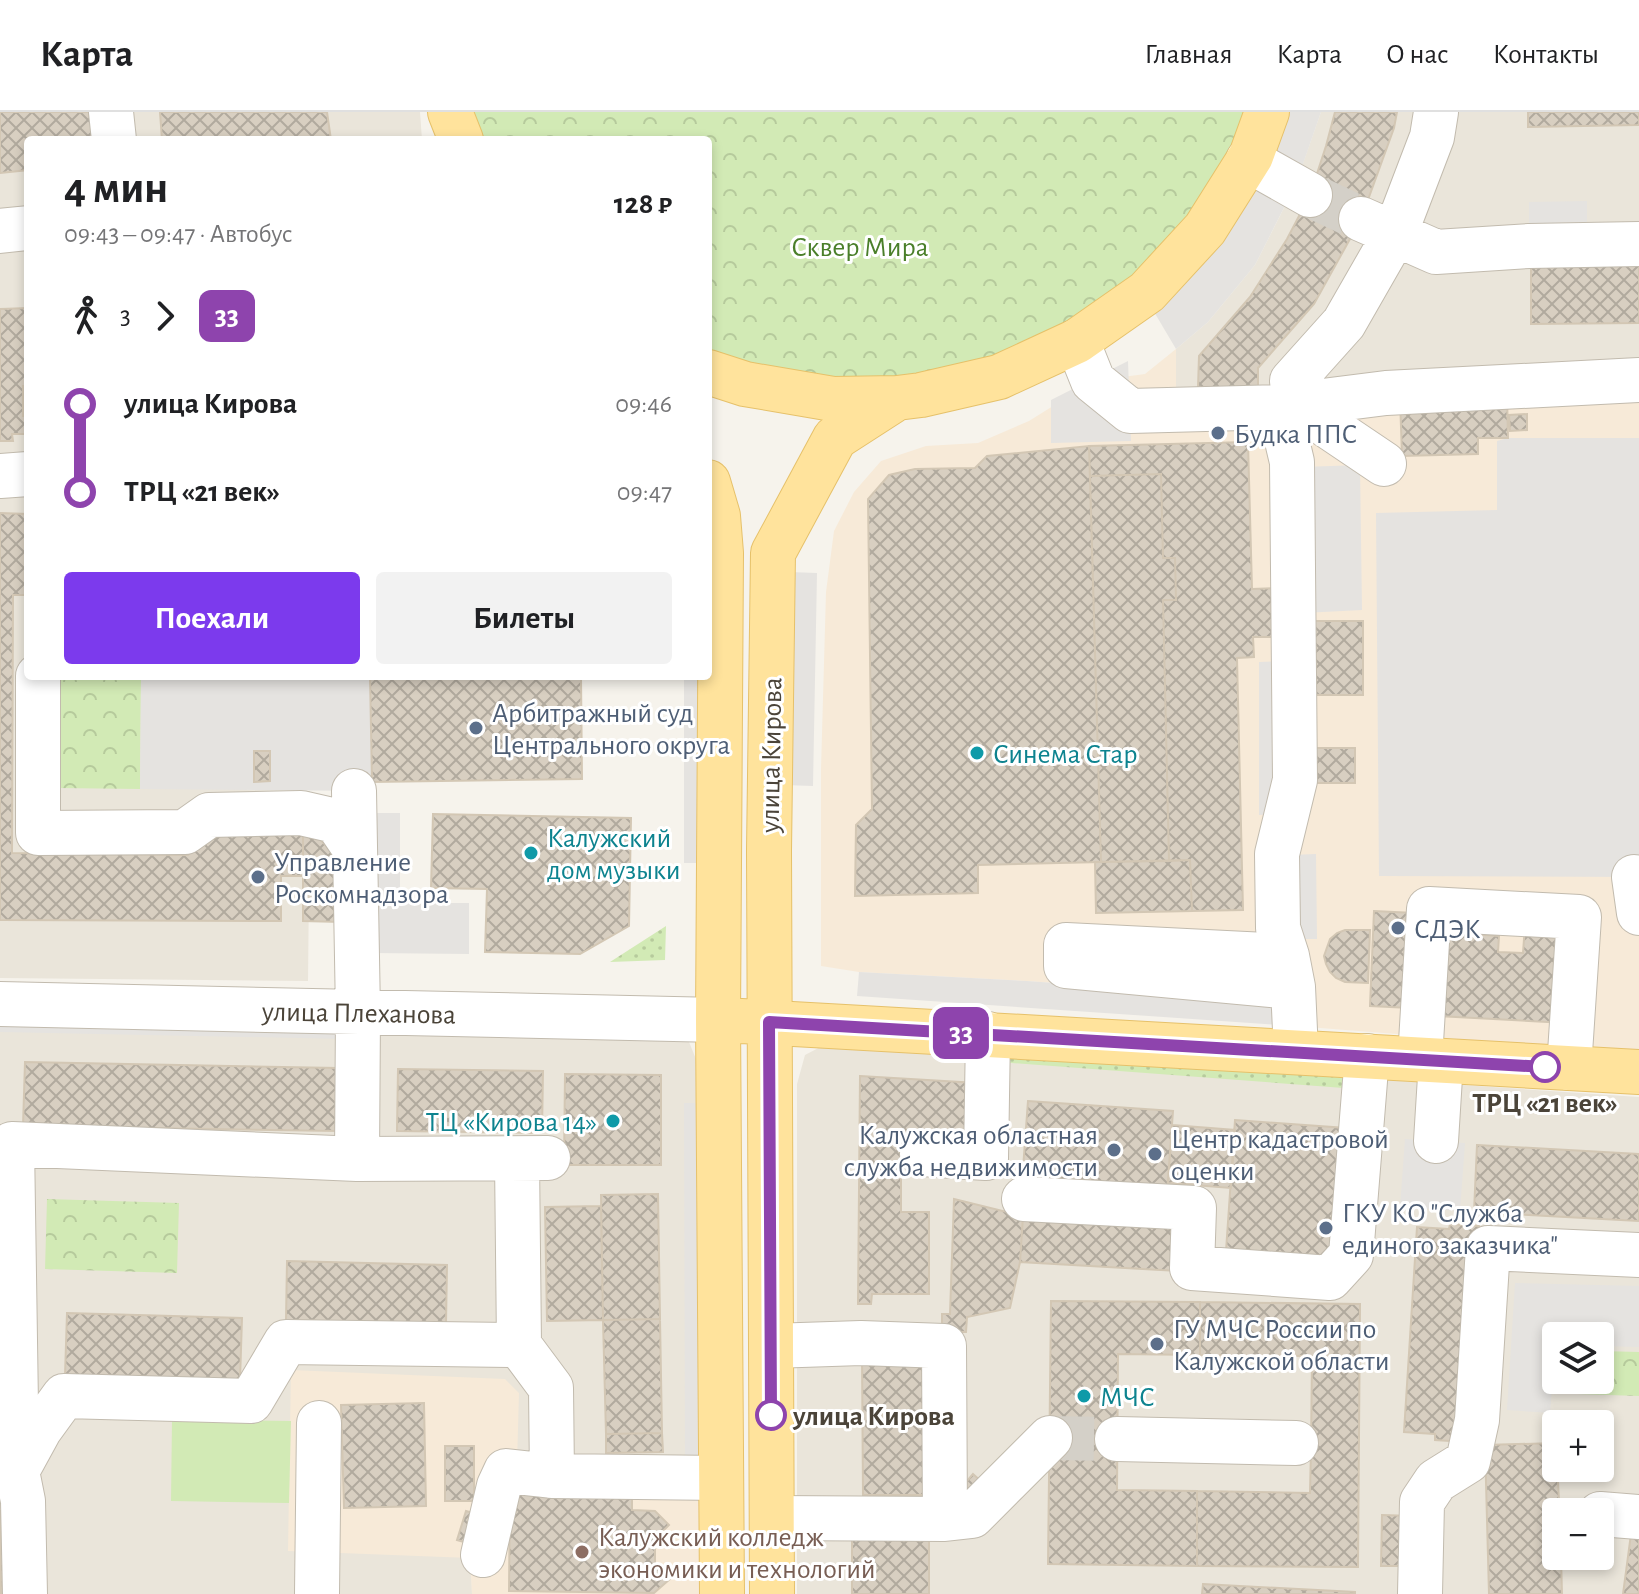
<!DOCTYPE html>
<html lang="ru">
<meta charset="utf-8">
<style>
body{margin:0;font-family:"Alegreya Sans",sans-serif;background:#f2f2f2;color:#202124;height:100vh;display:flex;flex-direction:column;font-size:30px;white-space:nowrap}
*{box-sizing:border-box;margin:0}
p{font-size:26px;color:#757577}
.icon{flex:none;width:44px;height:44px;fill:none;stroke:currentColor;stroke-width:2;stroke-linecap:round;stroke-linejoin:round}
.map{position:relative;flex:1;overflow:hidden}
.details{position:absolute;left:24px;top:24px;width:688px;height:544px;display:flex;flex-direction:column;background:#fff;border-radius:8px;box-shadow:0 4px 12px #0003}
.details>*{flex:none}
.badge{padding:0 16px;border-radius:12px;font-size:28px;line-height:52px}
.tools{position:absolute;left:1542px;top:1210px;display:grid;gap:16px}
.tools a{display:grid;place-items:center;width:72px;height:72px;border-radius:8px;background:#fff;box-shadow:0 4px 12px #0003;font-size:40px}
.map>.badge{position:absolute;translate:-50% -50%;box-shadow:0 0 0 4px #fff}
.legs{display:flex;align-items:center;gap:12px;height:88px;padding:0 40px;font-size:26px}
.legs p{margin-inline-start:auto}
.headline{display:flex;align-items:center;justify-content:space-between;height:136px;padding:0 40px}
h1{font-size:44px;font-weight:700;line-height:60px}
.primary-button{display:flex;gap:16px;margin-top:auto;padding:16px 40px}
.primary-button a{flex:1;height:92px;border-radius:8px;background:#7c3aed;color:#fff;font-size:32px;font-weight:700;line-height:92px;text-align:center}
.primary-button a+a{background:#f2f2f2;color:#202124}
ul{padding:0 40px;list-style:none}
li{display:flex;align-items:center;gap:28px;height:88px;font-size:30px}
li i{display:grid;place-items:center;width:12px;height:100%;margin:0 10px;background:currentColor}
li i::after{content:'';width:20px;height:20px;margin:-10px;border:6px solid;border-radius:50%;background:#fff}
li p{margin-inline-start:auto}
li:first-child i{background:linear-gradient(#0000 50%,currentColor 0)}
li:last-child i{background:linear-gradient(currentColor 50%,#0000 0)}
header{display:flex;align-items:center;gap:48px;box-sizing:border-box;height:112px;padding:0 40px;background:#fff;border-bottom:2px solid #e0e0e0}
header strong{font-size:38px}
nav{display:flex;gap:44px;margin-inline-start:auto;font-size:28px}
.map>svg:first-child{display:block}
.residential{fill:#eae5da;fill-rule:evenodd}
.commercial{fill:#f7ead8}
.grass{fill:url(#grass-dots)}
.forest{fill:url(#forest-crowns)}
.pitch{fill:#d2eab5}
.parking{fill:#e5e3e0}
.building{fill:url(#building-cross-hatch);stroke:#d3c7b4;stroke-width:2}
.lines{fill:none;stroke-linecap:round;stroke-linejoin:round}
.minor-tunnel{stroke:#d4d0c8;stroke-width:44;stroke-dasharray:44 22;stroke-linecap:butt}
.minor-casing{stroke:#c2bbae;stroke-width:46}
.major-casing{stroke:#e6c16a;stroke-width:46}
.minor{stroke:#fff;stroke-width:44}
.major{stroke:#ffe39c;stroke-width:44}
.line-1-casing{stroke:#fff;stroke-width:18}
.line-1{stroke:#8e44ad;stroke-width:12}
.service-dot{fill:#5c6f8a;stroke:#fff;stroke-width:3}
.culture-dot{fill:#0f9aa8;stroke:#fff;stroke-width:3}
.stop-1-dot{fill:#fff;stroke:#8e44ad;stroke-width:4}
.education-dot{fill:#8d6e63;stroke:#fff;stroke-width:3}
.labels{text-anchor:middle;stroke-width:6;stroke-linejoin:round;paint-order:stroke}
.park-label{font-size:28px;fill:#4a7f2a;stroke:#fff}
.service-label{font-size:28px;fill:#4e5e75;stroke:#fff;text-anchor:start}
.culture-label{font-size:28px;fill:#0d838f;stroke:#fff;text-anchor:start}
.street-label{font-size:28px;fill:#4b4439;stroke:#fff}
.stop-label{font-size:28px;font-weight:bold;fill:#4b4439;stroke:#fff}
.education-label{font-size:28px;fill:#785e54;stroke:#fff;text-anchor:start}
</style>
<header>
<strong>Карта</strong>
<nav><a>Главная</a><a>Карта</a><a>О нас</a><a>Контакты</a></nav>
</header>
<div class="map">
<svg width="1639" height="1482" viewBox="0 0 1639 1482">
<defs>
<pattern id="grass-dots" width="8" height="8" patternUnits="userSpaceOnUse" patternTransform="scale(2)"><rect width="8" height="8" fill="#d2eab5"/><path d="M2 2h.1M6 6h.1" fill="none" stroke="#b6ca9c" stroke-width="1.8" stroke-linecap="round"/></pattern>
<pattern id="forest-crowns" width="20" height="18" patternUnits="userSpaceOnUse" patternTransform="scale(2)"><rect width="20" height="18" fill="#d2eab5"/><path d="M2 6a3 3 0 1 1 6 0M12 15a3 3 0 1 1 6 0" fill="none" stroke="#b6ca9c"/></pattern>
<pattern id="building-cross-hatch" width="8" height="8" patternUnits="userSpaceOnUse" patternTransform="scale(2)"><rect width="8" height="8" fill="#d8cfc1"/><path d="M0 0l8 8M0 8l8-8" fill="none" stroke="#b1aa9e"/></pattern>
</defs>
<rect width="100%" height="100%" fill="#f6f3ec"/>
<path class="residential" d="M 0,0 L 420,0 L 422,28 L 28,28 L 28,100 L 0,103 Z
M 1321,0 L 1639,0 L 1639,257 L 1176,283 L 1176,237 L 1208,210 L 1255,153 L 1295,74 Z
M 28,130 L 28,564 L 247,564 L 247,678 L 310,679 L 308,869 L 0,866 L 0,133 Z
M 0,908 L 666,918 L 689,930 L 698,952 L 701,1353 L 471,1446 L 472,1482 L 0,1482 Z
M 830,930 L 1639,985 L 1639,1482 L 797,1482 L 797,972 L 805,943 ZM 1556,1224 L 1600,1224 L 1600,1268 L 1556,1268 ZM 1556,1312 L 1600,1312 L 1600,1356 L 1556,1356 ZM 1556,1400 L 1600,1400 L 1600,1444 L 1556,1444 Z"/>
<path class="commercial" d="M 1176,237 L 1176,282 L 1639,257 L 1639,941 L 1295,914 L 1294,888 L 1027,869 L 859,860 L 821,854 L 821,657 L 826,480 L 834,419 L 854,380 L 881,349 L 926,334 L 978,331 L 1029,309 L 1093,269 L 1145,262 Z
M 291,1258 L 505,1267 L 519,1281 L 517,1352 L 701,1353 L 702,1482 L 472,1482 L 470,1446 L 288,1439 Z"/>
<path class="grass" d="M 666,814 L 665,848 L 610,850 Z
M 998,935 L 1358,957 L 1357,977 L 998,950 Z"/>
<path class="forest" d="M 472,0 L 1249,0 L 1241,19 L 1167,136 L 1103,192 L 1029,233 L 948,259 L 864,268 L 777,259 L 708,238 L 708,28 L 485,28 Z
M 58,565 L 141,566 L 140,677 L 57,676 Z
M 47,1087 L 179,1091 L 177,1161 L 45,1157 Z
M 1600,1239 L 1639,1240 L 1639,1284 L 1577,1282 L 1577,1268 L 1600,1268 Z"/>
<path class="pitch" d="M 172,1307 L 291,1309 L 289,1391 L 171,1389 Z"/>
<path class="parking" d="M 1280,0 L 1321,0 L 1296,72 L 1255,153 L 1208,210 L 1176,237 L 1150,193 Z
M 1587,89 L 1587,133 L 1529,134 L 1529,90 Z
M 1128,249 L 1131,329 L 1051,331 L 1051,288 Z
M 1508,326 L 1639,326 L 1639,765 L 1379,764 L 1376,401 L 1497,398 L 1497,329 Z
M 1360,353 L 1362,498 L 1303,501 L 1302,355 Z
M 789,460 L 817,461 L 813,674 L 785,673 Z
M 1286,549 L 1276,702 L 1259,703 L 1259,550 Z
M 247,564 L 370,564 L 372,679 L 140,677 L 141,566 L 247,566 Z
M 684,564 L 708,564 L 713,751 L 684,751 Z
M 372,701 L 400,701 L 400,791 L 469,791 L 469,842 L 371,841 Z
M 1316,742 L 1317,827 L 1292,827 L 1291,743 Z
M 859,860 L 1027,869 L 1294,888 L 1295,914 L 857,884 Z
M 0,901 L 347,907 L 347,927 L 0,920 Z
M 684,991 L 712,991 L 713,1354 L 685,1353 Z
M 1405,1027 L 1465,1031 L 1460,1099 L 1400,1095 Z
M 1515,1171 L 1639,1174 L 1639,1235 L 1600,1234 L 1600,1224 L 1556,1224 L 1550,1301 L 1507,1298 Z"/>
<path class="building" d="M 0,0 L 89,0 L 93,28 L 28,28 L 28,58 L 0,61 Z
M 160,0 L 327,0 L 331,28 L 162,28 Z
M 1335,0 L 1397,0 L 1394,16 L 1361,107 L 1314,192 L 1258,256 L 1258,274 L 1198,276 L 1199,244 L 1250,185 L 1287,127 L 1310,83 L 1326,34 Z
M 1528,0 L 1639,0 L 1639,13 L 1528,15 Z
M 1639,153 L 1639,211 L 1531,212 L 1531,155 Z
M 28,196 L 28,274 L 23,274 L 23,304 L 28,304 L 28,322 L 12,322 L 13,329 L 0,329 L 0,197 Z
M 1507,283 L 1508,326 L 1478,326 L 1478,342 L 1402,344 L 1400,286 Z
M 1527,302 L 1527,318 L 1510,319 L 1509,303 Z
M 1248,330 L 1252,477 L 1277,476 L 1278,525 L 1253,525 L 1254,545 L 1237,546 L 1243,798 L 1192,799 L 1190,748 L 1169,749 L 1163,488 L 1176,488 L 1175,446 L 1163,446 L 1161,362 L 1090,364 L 1089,334 Z
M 1089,334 L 1101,750 L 978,753 L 978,781 L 855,784 L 856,713 L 872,697 L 868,387 L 889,363 L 915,357 L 975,356 L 987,344 Z
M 1161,362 L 1163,446 L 1175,446 L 1176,488 L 1163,488 L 1169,749 L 1101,750 L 1090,364 Z
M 0,401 L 28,402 L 28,483 L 13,483 L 12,741 L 188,743 L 212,717 L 303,718 L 303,764 L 281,764 L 281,809 L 0,808 Z
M 1315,509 L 1363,509 L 1363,583 L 1315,583 Z
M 370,564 L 581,564 L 582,667 L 372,670 Z
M 1314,636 L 1355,636 L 1355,671 L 1314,671 Z
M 254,639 L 270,639 L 270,669 L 254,670 Z
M 433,702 L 631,706 L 629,814 L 580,842 L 485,840 L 487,777 L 431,776 Z
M 303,718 L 311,718 L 341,749 L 341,810 L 303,809 Z
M 1190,748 L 1192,799 L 1096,801 L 1095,750 Z
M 1374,799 L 1414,801 L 1410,896 L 1370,894 Z
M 1525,813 L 1571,816 L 1565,911 L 1438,904 L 1443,820 L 1499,824 L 1498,840 L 1523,841 Z
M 1345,818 L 1370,818 L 1368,871 L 1345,870 L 1336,866 L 1330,860 L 1326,852 L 1324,844 L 1330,827 L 1337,821 Z
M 25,950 L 338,956 L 338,1019 L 23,1014 Z
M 398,957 L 543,959 L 542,1021 L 397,1019 Z
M 565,962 L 661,963 L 661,1053 L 564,1053 Z
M 860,964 L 977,971 L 975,1039 L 901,1034 L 901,1100 L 929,1100 L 929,1182 L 872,1182 L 871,1192 L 858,1192 Z
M 1028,989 L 1173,999 L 1167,1081 L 1022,1070 Z
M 1235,1008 L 1346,1016 L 1337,1147 L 1226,1139 Z
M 1172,1013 L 1235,1018 L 1231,1076 L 1168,1071 Z
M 1477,1033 L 1639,1042 L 1639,1109 L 1474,1100 Z
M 658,1082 L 660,1207 L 603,1208 L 601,1083 Z
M 954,1087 L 1023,1104 L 1020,1150 L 1010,1196 L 967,1205 L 966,1220 L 942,1220 L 942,1202 L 950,1202 Z
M 601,1094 L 603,1208 L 547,1209 L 545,1095 Z
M 1023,1104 L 1180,1113 L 1178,1159 L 1020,1150 Z
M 1450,1112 L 1479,1114 L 1465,1330 L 1435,1328 L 1435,1322 L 1404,1320 L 1417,1115 L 1449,1117 Z
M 287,1149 L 447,1153 L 446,1212 L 286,1208 Z
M 1051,1189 L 1200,1190 L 1200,1243 L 1118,1242 L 1117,1378 L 1197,1379 L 1197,1454 L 1048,1452 Z
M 1200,1190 L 1360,1192 L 1358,1455 L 1197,1454 L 1197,1379 L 1310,1381 L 1311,1336 L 1312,1244 L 1200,1243 Z
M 67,1201 L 242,1206 L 240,1269 L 65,1264 Z
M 660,1207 L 662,1321 L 606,1322 L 603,1208 Z
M 930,1242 L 932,1383 L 863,1383 L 862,1243 Z
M 424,1291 L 426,1394 L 344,1396 L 341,1293 Z
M 662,1321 L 663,1340 L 606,1341 L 606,1322 Z
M 1556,1331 L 1559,1389 L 1545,1389 L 1546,1435 L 1556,1435 L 1556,1444 L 1561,1444 L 1562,1482 L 1489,1482 L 1485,1333 Z
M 445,1334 L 474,1334 L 474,1389 L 445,1389 Z
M 973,1362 L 982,1370 L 970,1385 L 960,1377 Z
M 510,1377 L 632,1378 L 632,1398 L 655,1399 L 669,1413 L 655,1427 L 655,1453 L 670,1467 L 654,1481 L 509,1479 Z
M 0,1399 L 3,1399 L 2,1482 L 0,1482 Z
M 466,1399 L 479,1403 L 471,1432 L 457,1428 Z
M 1382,1403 L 1412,1404 L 1411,1454 L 1381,1454 Z
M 852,1422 L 929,1422 L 929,1482 L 852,1482 Z
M 1631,1422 L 1639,1422 L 1639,1482 L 1623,1482 Z
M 1203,1472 L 1355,1480 L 1355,1482 L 1202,1482 Z"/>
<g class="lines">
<path class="minor-tunnel" d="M 1310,83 L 1361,107
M 1050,1326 L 1117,1327"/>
<g class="minor-casing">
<path id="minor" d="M 111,0 L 114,28
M 1248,48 L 1310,83
M 1361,107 L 1436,140 L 1529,134 L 1639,132
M 0,119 L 28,116
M 1077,229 L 1093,269 L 1130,299 L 1279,295 L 1292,350 L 1295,668 L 1277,742 L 1278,816 L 1287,844 L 1293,875 L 1296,940
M 1283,294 L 1386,281 L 1639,268
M 1384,352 L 1295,292 L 1292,269 L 1344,211 L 1395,122 L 1432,25 L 1436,0
M 0,364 L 28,362
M 38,564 L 38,721 L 185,720 L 209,703 L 301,701 L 336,709 L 355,737
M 1634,765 L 1639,801
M 1287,844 L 1066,833 L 1066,854 L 1293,875
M 0,892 L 718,908
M 1420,947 L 1429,797 L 1579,805 L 1569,956
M 1436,1029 L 1441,949
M 922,1042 L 986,1046 L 988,922
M 357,1047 L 548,1046
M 517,1047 L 519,1233 L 551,1276 L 552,1364
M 1024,1087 L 1194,1096 L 1192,1156 L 1330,1166 L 1351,1143 L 1367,944
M 771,1234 L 861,1231 L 944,1234 L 945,1407
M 1117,1327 L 1296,1331
M 17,1359 L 40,1317 L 64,1284 L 251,1289 L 286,1230 L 519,1233
M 1600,1402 L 1639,1405
M 772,1406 L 945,1407 L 972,1404 L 1050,1326
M 483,1443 L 499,1374 L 506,1359 L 552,1364 L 721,1366
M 25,1482 L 23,1389 L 17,1359 L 12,1032 L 357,1047 L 358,901 L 354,679
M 317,1482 L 319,1311
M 1420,1482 L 1422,1390 L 1436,1369 L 1468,1349 L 1477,1308 L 1488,1136 L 1639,1143"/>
</g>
<g class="major-casing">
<path id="major" d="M 450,0 L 461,28
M 708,260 L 745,272 L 833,287 L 897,286 L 921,283 L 999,265 L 1077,229 L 1147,180 L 1205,117 L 1251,44 L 1267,0
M 708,370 L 718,404 L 721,441 L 718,908 L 722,1482
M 741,909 L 1639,960
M 772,1482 L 769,739 L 773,441 L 835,326 L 897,286"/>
</g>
<use href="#minor" class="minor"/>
<use href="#major" class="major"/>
</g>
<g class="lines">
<g class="line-1-casing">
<path id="line-1" d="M 771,1303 L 769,910 L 1545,955"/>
</g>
<use href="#line-1" class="line-1"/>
</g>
<g class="service-dot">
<circle cx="1218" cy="321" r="8"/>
<circle cx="476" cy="616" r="8"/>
<circle cx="258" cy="765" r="8"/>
<circle cx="1398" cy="816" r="8"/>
<circle cx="1114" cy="1038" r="8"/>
<circle cx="1155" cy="1042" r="8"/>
<circle cx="1326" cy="1116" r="8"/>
<circle cx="1157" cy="1232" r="8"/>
</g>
<g class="culture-dot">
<circle cx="977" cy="641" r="8"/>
<circle cx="531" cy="741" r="8"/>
<circle cx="613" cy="1009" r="8"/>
<circle cx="1084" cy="1284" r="8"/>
</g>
<g class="stop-1-dot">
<circle cx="1545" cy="955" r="14"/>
<circle cx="771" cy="1303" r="14"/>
</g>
<circle class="education-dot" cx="582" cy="1440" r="8"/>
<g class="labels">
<g class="park-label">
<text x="860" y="144">Сквер Мира</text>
</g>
<g class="service-label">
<text x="1234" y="331">Будка ППС</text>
<text x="492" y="610">Арбитражный суд<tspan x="492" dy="32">Центрального округа</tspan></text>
<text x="274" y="759">Управление<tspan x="274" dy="32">Роскомнадзора</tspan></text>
<text x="1414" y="826">СДЭК</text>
<text x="1098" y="1032" text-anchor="end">Калужская областная<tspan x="1098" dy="32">служба недвижимости</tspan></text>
<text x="1171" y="1036">Центр кадастровой<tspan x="1171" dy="32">оценки</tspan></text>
<text x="1342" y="1110">ГКУ КО "Служба<tspan x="1342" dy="32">единого заказчика"</tspan></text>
<text x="1173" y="1226">ГУ МЧС России по<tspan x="1173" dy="32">Калужской области</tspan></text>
</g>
<g class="culture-label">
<text x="993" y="651">Синема Стар</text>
<text x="547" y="735">Калужский<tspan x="547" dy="32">дом музыки</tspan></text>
<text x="597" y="1019" text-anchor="end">ТЦ «Кирова 14»</text>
<text x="1100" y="1294">МЧС</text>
</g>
<g class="street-label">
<text transform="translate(770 643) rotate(-89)" y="10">улица Кирова</text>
<text transform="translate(359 900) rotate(1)" y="10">улица Плеханова</text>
</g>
<g class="stop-label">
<text x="1545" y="1000">ТРЦ «21 век»</text>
<text x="793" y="1313" text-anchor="start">улица Кирова</text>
</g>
<g class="education-label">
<text x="598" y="1434">Калужский колледж<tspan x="598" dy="32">экономики и технологий</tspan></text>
</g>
</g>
</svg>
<div class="tools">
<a><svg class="icon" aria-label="layers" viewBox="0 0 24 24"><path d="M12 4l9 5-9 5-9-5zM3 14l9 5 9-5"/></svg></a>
<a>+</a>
<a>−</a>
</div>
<b class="badge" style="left:961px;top:921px;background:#8e44ad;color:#fff">33</b>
<section class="details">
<div class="headline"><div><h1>4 мин</h1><p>09:43 – 09:47 · Автобус</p></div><b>128 ₽</b></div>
<div class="legs"><svg class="icon" aria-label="walk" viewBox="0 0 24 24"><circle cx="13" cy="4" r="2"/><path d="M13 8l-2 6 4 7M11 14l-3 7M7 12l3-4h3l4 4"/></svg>3<svg class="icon" aria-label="forward" viewBox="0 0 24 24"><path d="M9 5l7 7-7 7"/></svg><b class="badge" style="background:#8e44ad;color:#fff">33</b></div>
<ul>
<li><i style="color:#8e44ad"></i><b>улица Кирова</b><p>09:46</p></li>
<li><i style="color:#8e44ad"></i><b>ТРЦ «21 век»</b><p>09:47</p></li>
</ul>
<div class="primary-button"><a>Поехали</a><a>Билеты</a></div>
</section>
</div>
